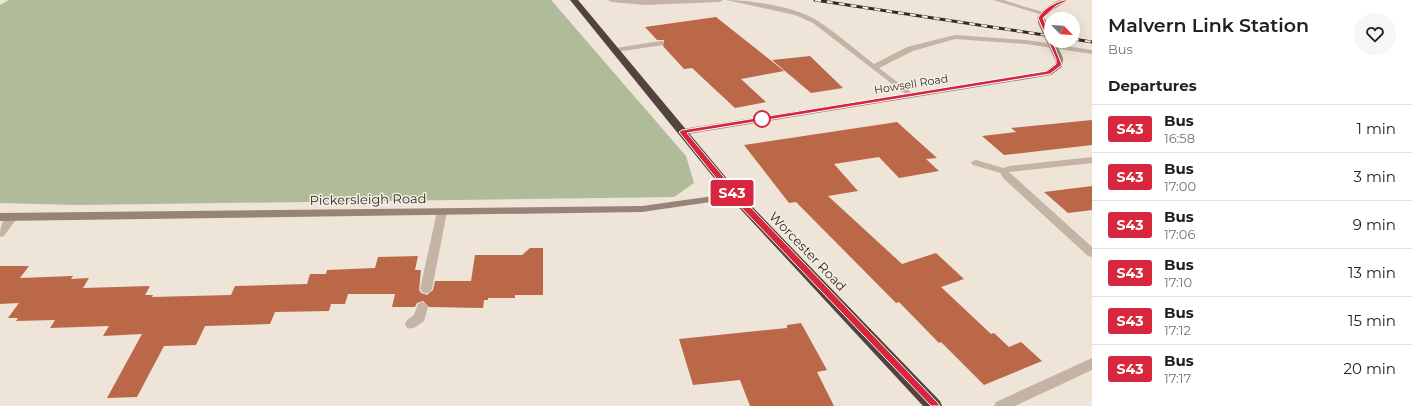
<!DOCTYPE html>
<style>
body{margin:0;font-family:Montserrat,sans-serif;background:#f6f6f6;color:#202124;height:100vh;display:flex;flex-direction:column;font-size:15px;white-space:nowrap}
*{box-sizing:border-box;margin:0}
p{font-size:13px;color:#757577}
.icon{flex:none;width:22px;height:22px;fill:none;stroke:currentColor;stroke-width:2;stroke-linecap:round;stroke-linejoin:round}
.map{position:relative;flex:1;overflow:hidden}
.sheet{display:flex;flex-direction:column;background:#fff;width:320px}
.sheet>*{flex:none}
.badge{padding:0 8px;border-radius:3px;font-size:14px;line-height:26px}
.needle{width:26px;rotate:115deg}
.controls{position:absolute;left:1044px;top:12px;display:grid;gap:8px}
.controls a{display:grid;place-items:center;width:36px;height:36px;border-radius:50%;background:#fff;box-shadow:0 4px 16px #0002;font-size:20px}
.map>.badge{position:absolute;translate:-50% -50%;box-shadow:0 0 0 2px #fff}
h2{padding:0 16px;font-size:15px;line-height:36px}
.round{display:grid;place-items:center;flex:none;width:42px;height:42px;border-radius:21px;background:#f6f6f6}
.headline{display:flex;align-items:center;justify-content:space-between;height:68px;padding:0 16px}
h1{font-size:19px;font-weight:600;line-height:30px}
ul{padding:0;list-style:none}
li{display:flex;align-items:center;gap:12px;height:48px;padding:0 16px;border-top:1px solid #e0e0e0}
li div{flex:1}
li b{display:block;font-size:15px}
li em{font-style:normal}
li .badge{min-width:44px;font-weight:700;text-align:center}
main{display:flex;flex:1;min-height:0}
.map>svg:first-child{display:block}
.green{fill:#afbb99}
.building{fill:#bb6849}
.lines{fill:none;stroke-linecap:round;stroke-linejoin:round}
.lane{fill:#c5b4a5;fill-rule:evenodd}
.street{fill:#c5b4a5;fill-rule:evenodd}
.secondary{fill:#988477;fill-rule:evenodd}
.highway{fill:#51443d;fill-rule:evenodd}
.rail-casing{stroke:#312a26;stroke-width:3}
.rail{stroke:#f6eee3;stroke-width:2;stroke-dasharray:6;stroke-linecap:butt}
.secondary-bridge{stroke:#988477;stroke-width:8}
.line{fill:#d7263d;stroke:#fff}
.stop-dot{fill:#fff;stroke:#d7263d;stroke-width:2}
.labels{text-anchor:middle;stroke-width:3;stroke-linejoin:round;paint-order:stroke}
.far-street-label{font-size:11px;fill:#312a26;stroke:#f6eee3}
.street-label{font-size:13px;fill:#312a26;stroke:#f6eee3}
</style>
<main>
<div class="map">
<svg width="1092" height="406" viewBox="0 0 1092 406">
<rect width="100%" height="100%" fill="#eee4d8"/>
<path class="green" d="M 9,0 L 551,0 L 686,156 L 694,183 L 674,197 L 77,205 L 0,203 L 0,5 Z"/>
<path class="building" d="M 716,17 L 784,71 L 741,79 L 766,102 L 735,108 L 692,68 L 684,69 L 663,46 L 664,40 L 657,40 L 645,27 Z
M 810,56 L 843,88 L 811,93 L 772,60 Z
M 1092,120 L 1092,145 L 1004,155 L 982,136 L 1016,132 L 1011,128 Z
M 897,122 L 937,158 L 926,159 L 939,171 L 899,178 L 879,157 L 834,164 L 858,191 L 828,196 L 902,264 L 936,253 L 964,279 L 941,287 L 991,334 L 994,333 L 1009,347 L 1021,342 L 1042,361 L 984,385 L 941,342 L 939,343 L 899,302 L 896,303 L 796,202 L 789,203 L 744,145 Z
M 1092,186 L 1092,210 L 1068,213 L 1044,192 Z
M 530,248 L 543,248 L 543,295 L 515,295 L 515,298 L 488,298 L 488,300 L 484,300 L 483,308 L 429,307 L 423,301 L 417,303 L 415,307 L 392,307 L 395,294 L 348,294 L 345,304 L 331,304 L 329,311 L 275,312 L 270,324 L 205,326 L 196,345 L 164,346 L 137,397 L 107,398 L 142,334 L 103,336 L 109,326 L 50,328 L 55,320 L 16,321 L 18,318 L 8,318 L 19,303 L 0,304 L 0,266 L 29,266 L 20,278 L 73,276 L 71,279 L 89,278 L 83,288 L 150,286 L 145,295 L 153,295 L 152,297 L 231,295 L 235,286 L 307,284 L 310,274 L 326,274 L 327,270 L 375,268 L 378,257 L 418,256 L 415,270 L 421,270 L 419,290 L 421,293 L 427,295 L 433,290 L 435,281 L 471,281 L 475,255 L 522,255 Z
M 801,323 L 827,370 L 817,372 L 834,406 L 750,406 L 740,380 L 693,385 L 679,339 L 787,328 L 787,325 Z"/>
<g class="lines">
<path class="lane" d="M 608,0 L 723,0 L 720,2 L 645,5 L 611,2 Z
M 726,0 C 751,0 798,7 818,21 C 838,34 856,50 874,64 L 907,47 L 955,35 L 1026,40 L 1092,50 L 1092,54 L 1026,44 L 955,39 L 913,51 L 879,68 L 912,93 L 913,95 L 909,97 L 813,23 L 795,15 Z
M 660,41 L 663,41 L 663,45 L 616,52 L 612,50 L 616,48 Z
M 976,160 L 1007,169 L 1009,171 L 1004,174 L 973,165 L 971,163 L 973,161 Z
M 442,208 L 447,212 L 432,289 L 430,292 L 426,294 L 422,292 L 420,289 L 437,212 Z
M 13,213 L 18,217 L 4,236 L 0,237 C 0,227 2,217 13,213 Z
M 422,302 L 426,304 L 428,307 L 424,321 C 418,325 414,330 407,328 L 405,324 L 407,320 L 414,315 L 418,304 Z"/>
<path class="street" d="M 993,0 L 1003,0 L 1046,13 L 1043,15 Z
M 1092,157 L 1092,163 L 1009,172 L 1092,247 L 1092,257 L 1088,256 L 1004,179 L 999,171 L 1001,169 L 1009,166 Z
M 1092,358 L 1092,370 L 1015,406 L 994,406 L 996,402 Z"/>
<path class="secondary" d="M 1060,0 L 1069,0 L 1054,9 L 1043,18 L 1044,23 L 1040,23 L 1037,18 C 1043,10 1050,4 1060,0 Z
M 1056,57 L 1062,57 L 1063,59 L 1062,67 L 1051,75 L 1028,79 L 682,135 L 678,132 L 682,129 L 1028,75 L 1046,71 L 1055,64 Z
M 735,193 L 740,196 L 738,198 L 642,212 L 0,221 L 0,213 L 642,206 Z"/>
<path class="highway" d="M 570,0 L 578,0 L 739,193 L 940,401 L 942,406 L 923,406 L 731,199 Z"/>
<g class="rail-casing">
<path id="rail" d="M 815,0 L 1051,36
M 1073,39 L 1092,42"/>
</g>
<use href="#rail" class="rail"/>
<path class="secondary-bridge" d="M 1042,22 L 1059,59"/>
</g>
<path class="line" d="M 1064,0 L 1069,0 L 1056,6 L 1043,18 L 1062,65 L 1050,74 L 687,133 L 738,194 L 938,403 L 940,406 L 931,406 L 732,198 L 679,132 L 682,130 L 1047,71 L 1056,64 L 1056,59 L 1038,18 C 1044,8 1054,3 1064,0 Z"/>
<circle class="stop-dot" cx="762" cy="119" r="8"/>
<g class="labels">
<g class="far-street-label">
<text transform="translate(911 84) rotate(-9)" y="4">Howsell Road</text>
</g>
<g class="street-label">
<text transform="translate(368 199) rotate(-1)" y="5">Pickersleigh Road</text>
<text transform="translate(808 251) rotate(46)" y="5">Worcester Road</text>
</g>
</g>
</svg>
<div class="controls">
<a><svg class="needle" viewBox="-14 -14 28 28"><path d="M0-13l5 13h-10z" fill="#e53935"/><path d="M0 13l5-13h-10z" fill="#757577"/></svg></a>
</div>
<b class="badge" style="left:732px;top:193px;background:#d7263d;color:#fff">S43</b>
</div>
<section class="sheet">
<div class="headline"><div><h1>Malvern Link Station</h1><p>Bus</p></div><a class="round"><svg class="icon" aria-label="heart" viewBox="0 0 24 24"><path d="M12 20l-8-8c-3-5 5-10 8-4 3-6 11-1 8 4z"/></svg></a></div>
<h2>Departures</h2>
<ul>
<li><span class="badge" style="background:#d7263d;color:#fff">S43</span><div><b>Bus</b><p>16:58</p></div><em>1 min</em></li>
<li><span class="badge" style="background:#d7263d;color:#fff">S43</span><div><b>Bus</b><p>17:00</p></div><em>3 min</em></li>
<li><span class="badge" style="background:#d7263d;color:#fff">S43</span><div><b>Bus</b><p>17:06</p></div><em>9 min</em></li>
<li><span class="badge" style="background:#d7263d;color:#fff">S43</span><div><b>Bus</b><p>17:10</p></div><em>13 min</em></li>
<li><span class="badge" style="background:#d7263d;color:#fff">S43</span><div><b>Bus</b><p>17:12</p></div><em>15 min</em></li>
<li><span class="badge" style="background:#d7263d;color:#fff">S43</span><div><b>Bus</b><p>17:17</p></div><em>20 min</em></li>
</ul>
</section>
</main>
